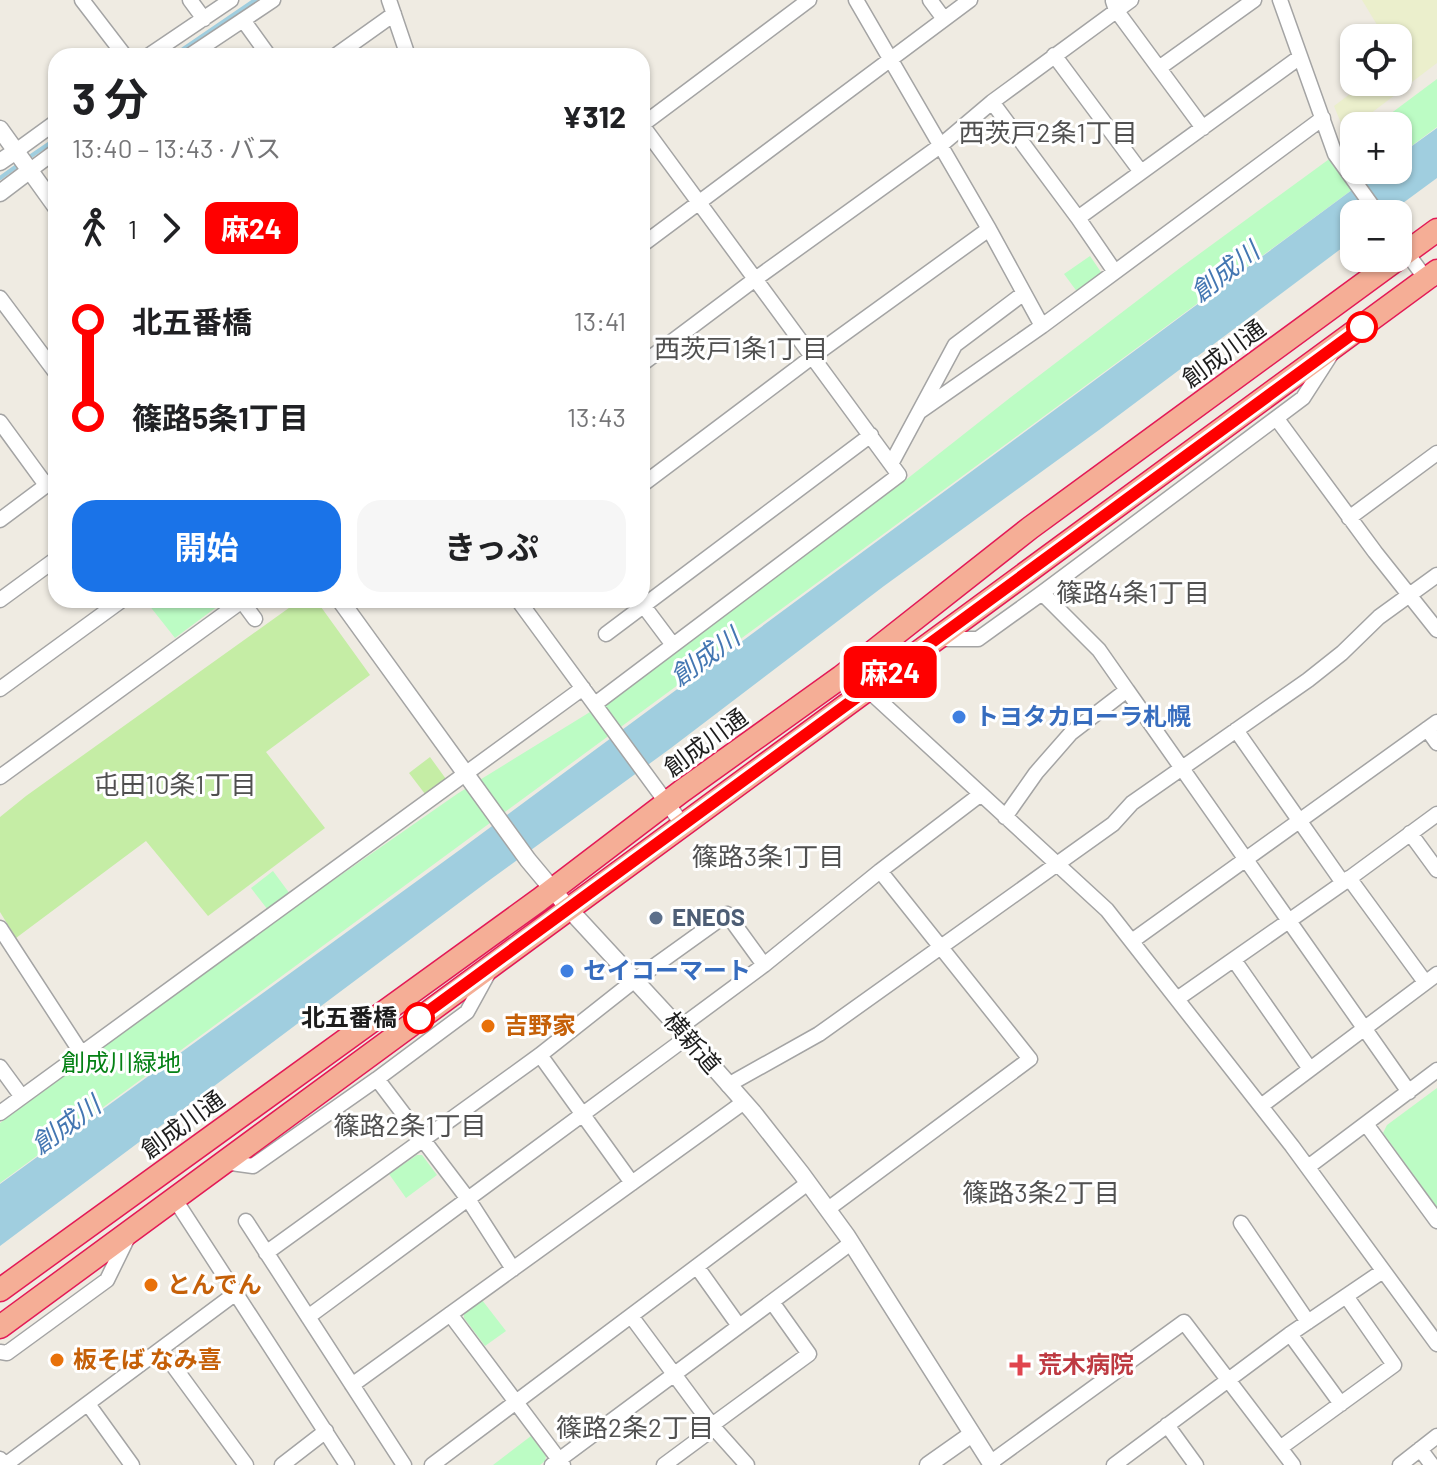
<!DOCTYPE html>
<html lang="ja">
<meta charset="utf-8">
<style>
body{margin:0;font-family:Barlow,"Noto Sans JP",sans-serif;background:#f6f6f6;color:#202124;height:100vh;display:flex;flex-direction:column;font-size:30px;white-space:nowrap}
*{box-sizing:border-box;margin:0}
p{font-size:26px;color:#757577}
.icon{flex:none;width:44px;height:44px;fill:none;stroke:currentColor;stroke-width:2;stroke-linecap:round;stroke-linejoin:round}
.map{position:relative;flex:1;overflow:hidden}
.drawer{position:absolute;left:48px;top:48px;width:602px;height:560px;display:flex;flex-direction:column;background:#fff;border-radius:24px;box-shadow:0 2px 6px #0004}
.drawer>*{flex:none}
.badge{padding:0 16px;border-radius:12px;font-size:28px;line-height:52px}
.fabs{position:absolute;left:1340px;top:24px;display:grid;gap:16px}
.fabs a{display:grid;place-items:center;width:72px;height:72px;border-radius:16px;background:#fff;box-shadow:0 2px 6px #0004;font-size:40px}
.map>.badge{position:absolute;translate:-50% -50%;box-shadow:0 0 0 4px #fff}
.legs{display:flex;align-items:center;gap:12px;height:88px;padding:0 24px;font-size:26px}
.legs p{margin-inline-start:auto}
.summary{display:flex;align-items:center;justify-content:space-between;height:136px;padding:0 24px}
h1{font-size:44px;font-weight:700;line-height:60px}
.primary-button{display:flex;gap:16px;margin-top:auto;padding:16px 24px}
.primary-button a{flex:1;height:92px;border-radius:24px;background:#1a73e8;color:#fff;font-size:32px;font-weight:700;line-height:92px;text-align:center}
.primary-button a+a{background:#f6f6f6;color:#202124}
ul{padding:0 24px;list-style:none}
li{display:flex;align-items:center;gap:28px;height:96px;font-size:30px}
li i{display:grid;place-items:center;width:12px;height:100%;margin:0 10px;background:currentColor}
li i::after{content:'';width:20px;height:20px;margin:-10px;border:6px solid;border-radius:50%;background:#fff}
li p{margin-inline-start:auto}
li:first-child i{background:linear-gradient(#0000 50%,currentColor 0)}
li:last-child i{background:linear-gradient(currentColor 50%,#0000 0)}
.map>svg:first-child{display:block}
.farmland{fill:#ebefcc}
.grass{fill:#c5eda5}
.park{fill:#bcfcc4}
.water{fill:#a0cedf}
.lines{fill:none;stroke-linecap:round;stroke-linejoin:round}
.stream{stroke:#a0cedf;stroke-width:4}
.minor-casing{stroke:#a4a4a4;stroke-width:17}
.tertiary-casing{stroke:#a4a4a4;stroke-width:19}
.trunk-casing{stroke:#e31a56;stroke-width:25}
.minor{stroke:#fff;stroke-width:14}
.tertiary{stroke:#fff;stroke-width:16}
.trunk{stroke:#f5ae96;stroke-width:22}
.line-1-casing{stroke:#fff;stroke-width:18}
.line-1{stroke:#f00;stroke-width:12}
.stop-1-dot{fill:#fff;stroke:#f00;stroke-width:4}
.shop-dot{fill:#3f7fe0;stroke:#fff;stroke-width:3}
.service-dot{fill:#5c6f8a;stroke:#fff;stroke-width:3}
.food-dot{fill:#e8710a;stroke:#fff;stroke-width:3}
.health-dot{fill:#e0444e;stroke:#fff;stroke-width:3}
.labels{text-anchor:middle;stroke-width:6;stroke-linejoin:round;paint-order:stroke}
.street-label{font-size:24px;fill:#1d1d1d;stroke:#fff}
.shop-label{font-size:24px;font-weight:bold;fill:#366cbe;stroke:#fff;text-anchor:start}
.service-label{font-size:24px;font-weight:bold;fill:#4e5e75;stroke:#fff;text-anchor:start}
.stop-label{font-size:24px;font-weight:bold;fill:#1d1d1d;stroke:#fff;text-anchor:end}
.food-label{font-size:24px;font-weight:bold;fill:#c56008;stroke:#fff;text-anchor:start}
.park-label{font-size:24px;fill:#058115;stroke:#fff}
.health-label{font-size:24px;font-weight:bold;fill:#be3a42;stroke:#fff;text-anchor:start}
.neighbourhood-label{font-size:26px;fill:#505050;stroke:#fff}
.water-label{font-size:26px;font-style:italic;fill:#4477b2;stroke:#fff}
</style>
<div class="map">
<svg width="1437" height="1465" viewBox="0 0 1437 1465">
<rect width="100%" height="100%" fill="#efebe2"/>
<path class="farmland" d="M 1362,0 L 1437,0 L 1437,63 L 1345,133 L 1334,106 L 1366,82 L 1398,82 L 1398,38 L 1385,38 Z"/>
<path class="grass" d="M 300,600 L 316,600 L 370,675 L 266,752 L 325,828 L 208,916 L 146,841 L 16,938 L 0,912 L 0,817 L 26,796 Z
M 430,757 L 446,779 L 425,794 L 409,773 Z"/>
<path class="park" d="M 1437,79 L 1437,127 L 1398,156 L 1398,126 L 1374,126 Z
M 1354,141 L 1354,170 L 1379,170 L 0,1183 L 0,1123 L 282,916 L 457,794 L 590,712 L 898,486 L 1011,397 L 1180,268 Z
M 1090,256 L 1103,275 L 1078,293 L 1064,274 Z
M 145,600 L 226,600 L 175,638 Z
M 273,871 L 290,894 L 268,910 L 251,888 Z
M 1437,1088 L 1437,1207 L 1383,1133 L 1387,1125 Z
M 417,1155 L 422,1155 L 437,1175 L 406,1198 L 389,1174 Z
M 482,1300 L 506,1331 L 485,1346 L 464,1318 L 464,1313 Z
M 531,1436 L 546,1456 L 545,1461 L 540,1465 L 493,1465 Z"/>
<path class="water" d="M 1437,128 L 1437,178 L 1388,214 L 1354,214 L 1354,239 L 1099,430 L 884,586 L 671,748 L 487,882 L 0,1246 L 0,1184 L 461,849 L 1379,170 L 1398,170 L 1398,156 Z"/>
<g class="lines">
<path class="stream" d="M 173,56 L 255,0
M 28,158 L 56,139
M 0,178 L 21,163"/>
<g class="minor-casing">
<path id="minor" d="M 82,0 L 125,56
M 190,0 L 204,19
M 389,0 L 408,56
M 856,0 L 989,229 L 1042,326
M 930,0 L 944,19
M 1280,0 L 1335,154 L 1378,214
M 1113,1 L 1116,10 L 1203,128
M 243,20 L 269,56
M 1054,55 L 1141,172
M 148,56 L 231,0
M 189,56 L 273,0
M 335,56 L 394,14
M 1159,68 L 1254,0
M 992,102 L 1078,218 L 1115,272
M 642,125 L 809,0
M 16,151 L 56,122
M 29,171 L 56,151
M 1078,218 L 1300,57
M 1398,241 L 1426,279 L 1433,279
M 642,245 L 970,0
M 0,298 L 56,373
M 642,364 L 754,280 L 940,146 L 992,102 L 1131,0
M 919,412 L 1042,326 L 1323,118
M 1277,419 L 1375,552 L 1437,630
M 0,422 L 46,485
M 891,464 L 955,345 L 1024,293
M 642,485 L 812,357 L 989,229
M 1349,518 L 1437,453
M 0,520 L 56,478
M 1042,593 L 1099,650 L 1127,690
M 0,600 L 56,559
M 241,600 L 255,619
M 518,600 L 683,825
M 643,605 L 673,645
M 606,634 L 871,435
M 938,639 L 978,639 L 1042,593 L 1303,398 L 1330,356
M 852,669 L 867,689 L 1107,910 L 1292,1146 L 1437,1344
M 0,689 L 122,600
M 595,704 L 899,475 L 642,125
M 1427,729 L 1437,743
M 1236,730 L 1343,883
M 0,777 L 242,601
M 1005,817 L 1036,773 L 1071,733 L 1127,690 L 1409,1092
M 1410,833 L 1437,870
M 1349,878 L 1425,982
M 0,928 L 82,1054
M 1132,941 L 1437,722
M 1234,960 L 1310,1069
M 1177,999 L 1343,883 L 1437,814
M 679,1028 L 764,965 L 880,871 L 981,794
M 540,1055 L 632,1183
M 0,1067 L 22,1097
M 377,1079 L 468,1199 L 513,1269
M 728,1085 L 819,1034 L 1113,824 L 1132,803 L 1308,680 L 1342,653 L 1379,617 L 1437,575
M 1261,1106 L 1437,974
M 0,1113 L 583,688
M 1366,1124 L 1437,1221
M 224,1162 L 253,1166 L 377,1079 L 467,1012 L 489,972
M 1308,1167 L 1437,1070
M 174,1198 L 347,1465
M 828,1209 L 1030,1059 L 880,871
M 246,1221 L 404,1465
M 1241,1223 L 1308,1322
M 266,1253 L 540,1055 L 635,980 L 727,914 L 764,965
M 697,1267 L 739,1326
M 450,1314 L 563,1465
M 631,1316 L 714,1428 L 747,1465
M 308,1317 L 686,1038
M 1290,1334 L 1341,1404
M 161,1349 L 246,1465
M 0,1352 L 7,1353 L 107,1280 L 128,1237
M 352,1385 L 744,1102
M 88,1404 L 132,1465
M 712,1425 L 809,1354 L 772,1302
M 1167,1425 L 1196,1465
M 1280,1448 L 1394,1365 L 1346,1296
M 1420,1449 L 1432,1465
M 0,1459 L 5,1465 L 236,1293
M 990,1463 L 1184,1322 L 1293,1465
M 282,1465 L 326,1431
M 432,1465 L 808,1183
M 552,1465 L 851,1243
M 664,1465 L 714,1428
M 1114,1465 L 1290,1334 L 1383,1271
M 1400,1465 L 1437,1436"/>
</g>
<g class="tertiary-casing">
<path id="tertiary" d="M 0,129 L 56,207
M 0,162 L 16,151
M 0,193 L 29,171
M 340,600 L 528,860 L 569,909 L 679,1028 L 753,1112 L 801,1173 L 847,1236 L 992,1465
M 928,1465 L 972,1434"/>
</g>
<g class="trunk-casing">
<path id="trunk" d="M 0,1290 L 539,900 L 682,791 L 841,677 L 1030,528 L 1437,230
M 0,1327 L 1437,271"/>
</g>
<use href="#minor" class="minor"/>
<use href="#tertiary" class="tertiary"/>
<use href="#trunk" class="trunk"/>
</g>
<g class="lines">
<g class="line-1-casing">
<path id="line-1" d="M 419,1018 L 1362,327"/>
</g>
<use href="#line-1" class="line-1"/>
</g>
<g class="stop-1-dot">
<circle cx="1362" cy="327" r="14"/>
<circle cx="419" cy="1018" r="14"/>
</g>
<g class="shop-dot">
<circle cx="959" cy="717" r="8"/>
<circle cx="567" cy="971" r="8"/>
</g>
<circle class="service-dot" cx="656" cy="918" r="8"/>
<g class="food-dot">
<circle cx="488" cy="1026" r="8"/>
<circle cx="151" cy="1285" r="8"/>
<circle cx="57" cy="1360" r="8"/>
</g>
<path class="health-dot" d="M1016 1353h8v8h8v8h-8v8h-8v-8h-8v-8h8z"/>
<g class="labels">
<g class="street-label">
<text transform="translate(1224 354) rotate(-36)" y="8">創成川通</text>
<text transform="translate(706 743) rotate(-36)" y="8">創成川通</text>
<text transform="translate(692 1043) rotate(49)" y="8">横新道</text>
<text transform="translate(183 1125) rotate(-36)" y="8">創成川通</text>
</g>
<g class="shop-label">
<text x="975" y="725">トヨタカローラ札幌</text>
<text x="583" y="979">セイコーマート</text>
</g>
<g class="service-label">
<text x="672" y="926">ENEOS</text>
</g>
<g class="stop-label">
<text x="397" y="1026">北五番橋</text>
</g>
<g class="food-label">
<text x="504" y="1034">吉野家</text>
<text x="167" y="1293">とんでん</text>
<text x="73" y="1368">板そば なみ喜</text>
</g>
<g class="park-label">
<text x="121" y="1071">創成川緑地</text>
</g>
<g class="health-label">
<text x="1038" y="1373">荒木病院</text>
</g>
<g class="neighbourhood-label">
<text x="1048" y="142">西茨戸2条1丁目</text>
<text x="741" y="358">西茨戸1条1丁目</text>
<text x="1133" y="602">篠路4条1丁目</text>
<text x="175" y="794">屯田10条1丁目</text>
<text x="768" y="866">篠路3条1丁目</text>
<text x="410" y="1135">篠路2条1丁目</text>
<text x="1041" y="1202">篠路3条2丁目</text>
<text x="635" y="1437">篠路2条2丁目</text>
</g>
<g class="water-label">
<text transform="translate(1225 272) rotate(-38)" y="9">創成川</text>
<text transform="translate(705 657) rotate(-36)" y="9">創成川</text>
<text transform="translate(66 1125) rotate(-36)" y="9">創成川</text>
</g>
</g>
</svg>
<div class="fabs">
<a><svg class="icon" aria-label="locate" viewBox="0 0 24 24"><circle cx="12" cy="12" r="6"/><path d="M12 2v4M12 18v4M2 12h4M18 12h4"/></svg></a>
<a>+</a>
<a>−</a>
</div>
<b class="badge" style="left:890px;top:672px;background:#f00;color:#fff">麻24</b>
<section class="drawer">
<div class="summary"><div><h1>3 分</h1><p>13:40 – 13:43 · バス</p></div><b>¥312</b></div>
<div class="legs"><svg class="icon" aria-label="walk" viewBox="0 0 24 24"><circle cx="13" cy="4" r="2"/><path d="M13 8l-2 6 4 7M11 14l-3 7M7 12l3-4h3l4 4"/></svg>1<svg class="icon" aria-label="forward" viewBox="0 0 24 24"><path d="M9 5l7 7-7 7"/></svg><b class="badge" style="background:#f00;color:#fff">麻24</b></div>
<ul>
<li><i style="color:#f00"></i><b>北五番橋</b><p>13:41</p></li>
<li><i style="color:#f00"></i><b>篠路5条1丁目</b><p>13:43</p></li>
</ul>
<div class="primary-button"><a>開始</a><a>きっぷ</a></div>
</section>
</div>
